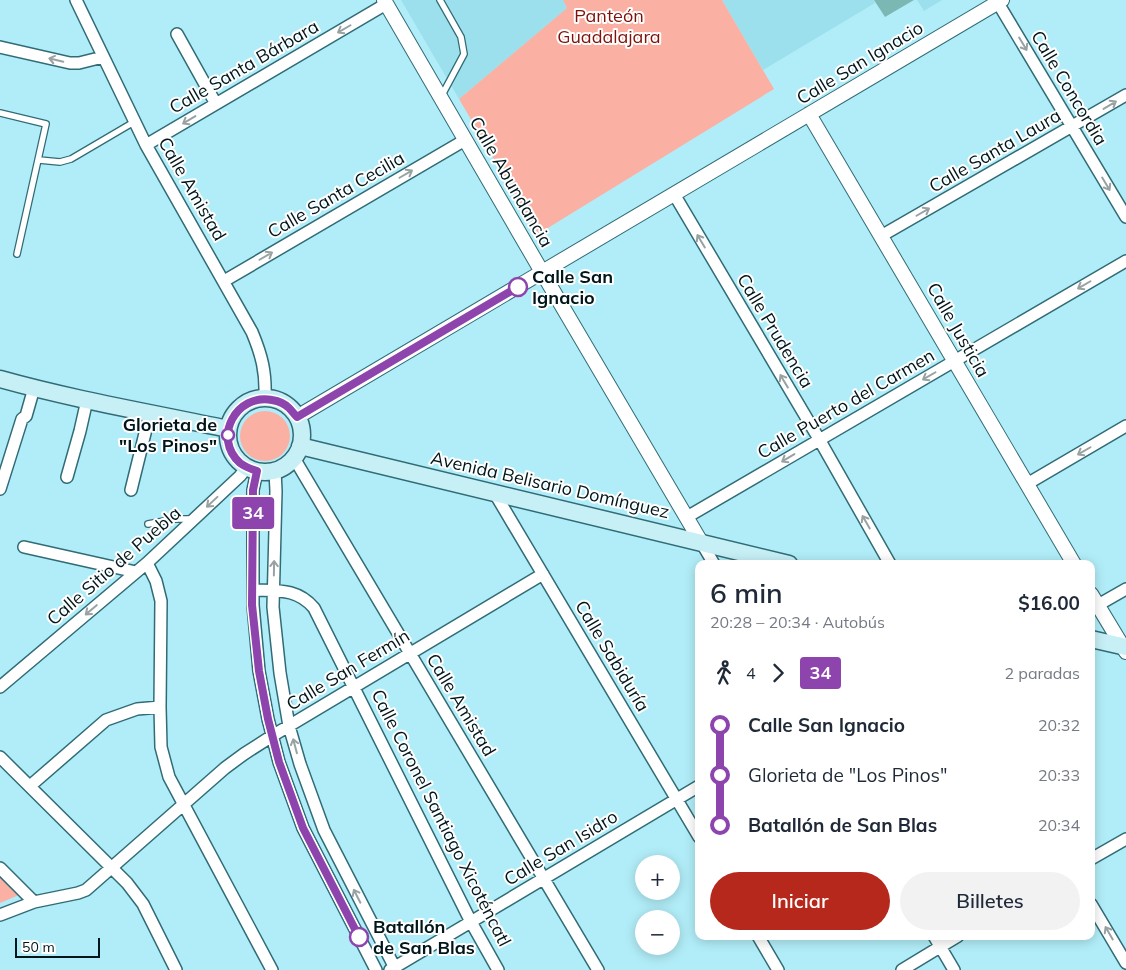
<!DOCTYPE html>
<html lang="es">
<meta charset="utf-8">
<style>
body{margin:0;font-family:Mulish,sans-serif;background:#f2f2f3;color:#1f2937;height:100vh;display:flex;flex-direction:column;font-size:19px;white-space:nowrap}
*{box-sizing:border-box;margin:0}
p{font-size:16px;color:#747a83}
.icon{flex:none;width:28px;height:28px;fill:none;stroke:currentColor;stroke-width:2;stroke-linecap:round;stroke-linejoin:round}
.map{position:relative;flex:1;overflow:hidden}
.details{position:absolute;left:695px;top:560px;width:400px;height:380px;display:flex;flex-direction:column;background:#fff;border-radius:10px;box-shadow:0 2px 12px #0003}
.details>*{flex:none}
.badge{padding:0 10px;border-radius:4px;font-size:18px;line-height:32px}
.controls{position:absolute;left:635px;top:855px;display:grid;gap:10px}
.controls a{display:grid;place-items:center;width:45px;height:45px;border-radius:50%;background:#fff;box-shadow:0 2px 12px #0003;font-size:25px}
.scale{position:absolute;left:15px;bottom:12px;width:85px;box-sizing:border-box;padding-left:5px;border:2px solid #00161a;border-top:0;font-size:14px;line-height:18px;white-space:nowrap;color:#00161a;-webkit-text-stroke:4px #fff;paint-order:stroke}
.map>.badge{position:absolute;translate:-50% -50%;box-shadow:0 0 0 2px #fff}
.legs{display:flex;align-items:center;gap:8px;height:55px;padding:0 15px;font-size:16px}
.legs p{margin-inline-start:auto}
.headline{display:flex;align-items:center;justify-content:space-between;height:85px;padding:0 15px}
h1{font-size:28px;font-weight:600;line-height:38px}
.cta{display:flex;gap:10px;margin-top:auto;padding:10px 15px}
.cta a{flex:1;height:58px;border-radius:30px;background:#b6281c;color:#fff;font-size:20px;font-weight:600;line-height:58px;text-align:center}
.cta a+a{background:#f2f2f3;color:#1f2937}
ul{padding:0 15px;list-style:none}
li{display:flex;align-items:center;gap:18px;height:50px;font-size:19px}
li i{display:grid;place-items:center;width:8px;height:100%;margin:0 6px;background:currentColor}
li i::after{content:'';width:12px;height:12px;margin:-6px;border:4px solid;border-radius:50%;background:#fff}
li p{margin-inline-start:auto}
li:first-child i{background:linear-gradient(#0000 50%,currentColor 0)}
li:last-child i{background:linear-gradient(currentColor 50%,#0000 0)}
.map>svg:first-child{display:block}
.built{fill:#9be0ec}
.green{fill:#fbb0a4}
.building{fill:#7cb8b3}
.lines{fill:none;stroke-linecap:round;stroke-linejoin:round}
.service-casing{stroke:#316c76;stroke-width:8}
.minor-casing{stroke:#316c76;stroke-width:14}
.tertiary-casing{stroke:#316c76;stroke-width:16}
.secondary-casing{stroke:#316c76;stroke-width:19}
.service{stroke:#fff;stroke-width:5.5}
.minor{stroke:#fff;stroke-width:11}
.tertiary{stroke:#fff;stroke-width:14}
.secondary{stroke:#c7f0f6;stroke-width:16}
.oneway{stroke:#99a2a3}
.line-1-casing{stroke:#fff;stroke-width:11}
.line-1{stroke:#8e44ad;stroke-width:8}
.stop-1-dot{fill:#fff;stroke:#8e44ad;stroke-width:2.5}
.labels{text-anchor:middle;stroke-width:4;stroke-linejoin:round;paint-order:stroke}
.park-label{font-size:18px;fill:#7d130b;stroke:#fff}
.street-label{font-size:18px;fill:#00161a;stroke:#fff}
.stop-label{font-size:18px;font-weight:bold;fill:#00161a;stroke:#fff;text-anchor:start}
</style>
<div class="map">
<svg width="1126" height="970" viewBox="0 0 1126 970">
<rect width="100%" height="100%" fill="#b1edf8"/>
<path class="built" d="M 401,0 L 563,0 L 567,8 L 459,99 Z
M 722,0 L 874,0 L 875,3 L 763,70 Z
M 917,0 L 942,0 L 924,11 Z"/>
<path class="green" d="M 563,0 L 722,0 L 774,89 L 538,234 L 459,99 L 567,8 Z
M240 436a25 25 0 1 1 50 0a25 25 0 1 1-50 0Z
M 0,877 L 19,895 L 0,903 Z"/>
<path class="building" d="M 874,0 L 914,0 L 885,17 Z"/>
<g class="lines">
<g class="service-casing">
<path id="service" d="M 440,0 L 461,37 L 464,54 L 441,97
M 0,113 L 46,124 L 17,254
M 39,160 L 60,162 L 71,159 L 134,122
M 148,524 L 175,519 L 191,519"/>
</g>
<g class="minor-casing">
<path id="minor" d="M 76,0 L 146,145 L 252,332 C 262,356 266,372 265,398
M 998,3 L 1126,217
M 177,34 L 216,104
M 0,47 L 70,63 L 79,63 L 103,57
M 146,145 L 386,4
M 674,194 L 819,439 L 890,564
M 881,236 L 1126,95
M 224,281 L 465,140
M 294,458 L 598,970
M 257,471 L 253,490 L 253,605 L 259,671 L 268,719 L 279,762 L 303,828 L 376,970
M 275,471 L 276,491 L 273,607 L 280,673 L 289,726 L 300,764 L 324,830 L 396,970
M 67,477 L 80,431 L 87,400
M 1027,484 L 1126,426
M 0,489 L 22,419 L 26,416 L 34,388
M 131,490 L 150,413
M 494,492 L 699,837
M 687,517 L 1126,261
M 701,542 L 714,564
M 24,547 L 136,572
M 147,563 L 156,581 L 161,601 L 160,707 L 161,747 L 169,777 L 272,970
M 253,590 C 277,591 297,588 314,608 L 471,922 L 498,970
M 1098,605 L 1126,589
M 0,687 L 147,563 L 240,476 L 247,467
M 0,757 L 127,883 L 143,904 L 176,970
M 30,786 L 106,720 L 137,709 L 160,707
M 1091,859 L 1126,839
M 0,868 L 34,902
M 1091,904 L 1126,963
M 0,915 L 34,902 L 78,893 L 86,890 L 225,768 L 244,754 L 272,736 L 543,574
M 758,936 L 778,970
M 934,936 L 954,970
M 390,970 L 699,786
M 902,970 L 958,936"/>
</g>
<g class="tertiary-casing">
<path id="tertiary" d="M 384,0 L 542,272 L 701,542
M 809,114 L 1074,564
M 297,417 L 1002,0
M 1091,594 L 1126,652"/>
</g>
<g class="secondary-casing">
<path id="secondary" d="M 0,379 C 75,400 152,413 228,429
M228 435a37 37 0 1 1 74 0a37 37 0 1 1-74 0Z
M 300,446 L 789,564
M 1091,639 L 1126,647"/>
</g>
<use href="#service" class="service"/>
<use href="#minor" class="minor"/>
<use href="#tertiary" class="tertiary"/>
<use href="#secondary" class="secondary"/>
</g>
<defs><path id="oneway-shaft" d="M-6 0H5M1.5-3L5.5 0L1.5 3" fill="none" stroke-width="1.6" stroke-linecap="round" stroke-linejoin="round" transform="scale(1.25)"/></defs>
<g class="oneway">
<use href="#oneway-shaft" transform="translate(344 29) rotate(150)"/>
<use href="#oneway-shaft" transform="translate(1023 44) rotate(59)"/>
<use href="#oneway-shaft" transform="translate(56 60) rotate(-167)"/>
<use href="#oneway-shaft" transform="translate(1110 105) rotate(-31)"/>
<use href="#oneway-shaft" transform="translate(189 120) rotate(149)"/>
<use href="#oneway-shaft" transform="translate(406 174) rotate(-30)"/>
<use href="#oneway-shaft" transform="translate(1106 184) rotate(59)"/>
<use href="#oneway-shaft" transform="translate(923 212) rotate(-30)"/>
<use href="#oneway-shaft" transform="translate(701 241) rotate(-121)"/>
<use href="#oneway-shaft" transform="translate(266 256) rotate(-30)"/>
<use href="#oneway-shaft" transform="translate(1084 285) rotate(150)"/>
<use href="#oneway-shaft" transform="translate(929 376) rotate(150)"/>
<use href="#oneway-shaft" transform="translate(784 381) rotate(-121)"/>
<use href="#oneway-shaft" transform="translate(1084 451) rotate(150)"/>
<use href="#oneway-shaft" transform="translate(788 458) rotate(149)"/>
<use href="#oneway-shaft" transform="translate(212 502) rotate(137)"/>
<use href="#oneway-shaft" transform="translate(866 522) rotate(-120)"/>
<use href="#oneway-shaft" transform="translate(274 568) rotate(-89)"/>
<use href="#oneway-shaft" transform="translate(91 610) rotate(140)"/>
<use href="#oneway-shaft" transform="translate(295 746) rotate(-105)"/>
<use href="#oneway-shaft" transform="translate(357 896) rotate(-117)"/>
<use href="#oneway-shaft" transform="translate(1109 933) rotate(-120)"/>
</g>
<g class="lines">
<g class="line-1-casing">
<path id="line-1" d="M 359,937 L 303,828 L 279,762 L 268,719 L 259,671 L 252,605 L 253,490 L 257,471 C 251,469 245,467 240,463 C 212,438 236,393 272,400 C 278,401 285,404 289,408 C 292,411 294,414 297,417 L 518,287"/>
</g>
<use href="#line-1" class="line-1"/>
</g>
<g class="stop-1-dot">
<circle cx="518" cy="287" r="9"/>
<circle cx="228" cy="435" r="6"/>
<circle cx="359" cy="937" r="9"/>
</g>
<g class="labels">
<g class="park-label">
<text x="609" y="22">Panteón<tspan x="609" dy="21">Guadalajara</tspan></text>
</g>
<g class="street-label">
<text transform="translate(860 63) rotate(-31)" y="6">Calle San Ignacio</text>
<text transform="translate(244 67) rotate(-30)" y="6">Calle Santa Bárbara</text>
<text transform="translate(1069 88) rotate(59)" y="6">Calle Concordia</text>
<text transform="translate(995 151) rotate(-30)" y="6">Calle Santa Laura</text>
<text transform="translate(511 182) rotate(60)" y="6">Calle Abundancia</text>
<text transform="translate(192 189) rotate(60)" y="6">Calle Amistad</text>
<text transform="translate(336 195) rotate(-30)" y="6">Calle Santa Cecilia</text>
<text transform="translate(958 330) rotate(60)" y="6">Calle Justicia</text>
<text transform="translate(775 331) rotate(59)" y="6">Calle Prudencia</text>
<text transform="translate(846 404) rotate(-30)" y="6">Calle Puerto del Carmen</text>
<text transform="translate(550 485) rotate(13)" y="6">Avenida Belisario Domínguez</text>
<text transform="translate(114 566) rotate(-41)" y="6">Calle Sitio de Puebla</text>
<text transform="translate(612 656) rotate(59)" y="6">Calle Sabiduría</text>
<text transform="translate(348 670) rotate(-31)" y="6">Calle San Fermín</text>
<text transform="translate(461 705) rotate(59)" y="6">Calle Amistad</text>
<text transform="translate(441 818) rotate(63)" y="6">Calle Coronel Santiago Xicoténcatl</text>
<text transform="translate(561 848) rotate(-31)" y="6">Calle San Isidro</text>
</g>
<g class="stop-label">
<text x="532" y="283">Calle San<tspan x="532" dy="21">Ignacio</tspan></text>
<text x="217" y="431" text-anchor="end">Glorieta de<tspan x="217" dy="21">"Los Pinos"</tspan></text>
<text x="373" y="933">Batallón<tspan x="373" dy="21">de San Blas</tspan></text>
</g>
</g>
</svg>
<div class="controls">
<a>+</a>
<a>−</a>
</div>
<div class="scale">50 m</div>
<b class="badge" style="left:253px;top:513px;background:#8e44ad;color:#fff">34</b>
<section class="details">
<div class="headline"><div><h1>6 min</h1><p>20:28 – 20:34 · Autobús</p></div><b>$16.00</b></div>
<div class="legs"><svg class="icon" aria-label="walk" viewBox="0 0 24 24"><circle cx="13" cy="4" r="2"/><path d="M13 8l-2 6 4 7M11 14l-3 7M7 12l3-4h3l4 4"/></svg>4<svg class="icon" aria-label="forward" viewBox="0 0 24 24"><path d="M9 5l7 7-7 7"/></svg><b class="badge" style="background:#8e44ad;color:#fff">34</b><p>2 paradas</p></div>
<ul>
<li><i style="color:#8e44ad"></i><b>Calle San Ignacio</b><p>20:32</p></li>
<li><i style="color:#8e44ad"></i><span>Glorieta de &quot;Los Pinos&quot;</span><p>20:33</p></li>
<li><i style="color:#8e44ad"></i><b>Batallón de San Blas</b><p>20:34</p></li>
</ul>
<div class="cta"><a>Iniciar</a><a>Billetes</a></div>
</section>
</div>
